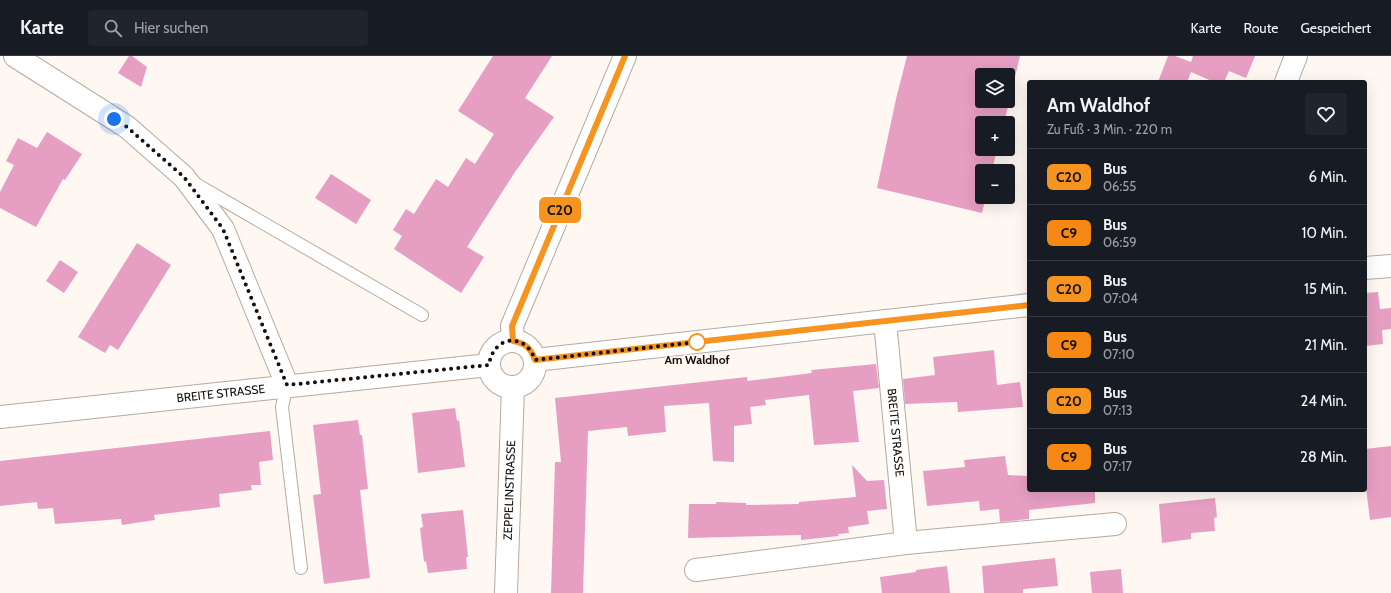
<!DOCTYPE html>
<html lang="de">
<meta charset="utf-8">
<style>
body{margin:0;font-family:Cabin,sans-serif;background:#20242c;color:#f1f3f6;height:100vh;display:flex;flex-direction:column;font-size:15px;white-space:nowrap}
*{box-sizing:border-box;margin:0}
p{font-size:13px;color:#9ea1a6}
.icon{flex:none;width:22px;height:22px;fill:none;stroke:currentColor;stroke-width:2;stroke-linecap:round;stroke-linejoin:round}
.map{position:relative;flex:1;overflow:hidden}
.side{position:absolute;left:1027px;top:24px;width:340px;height:412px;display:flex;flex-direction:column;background:#171b24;border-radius:4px;box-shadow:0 4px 16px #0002}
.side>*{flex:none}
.badge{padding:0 8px;border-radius:6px;font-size:14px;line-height:26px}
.tools{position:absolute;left:975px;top:12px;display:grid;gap:8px}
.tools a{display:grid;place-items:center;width:40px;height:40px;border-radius:4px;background:#171b24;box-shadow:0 4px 16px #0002;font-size:20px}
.you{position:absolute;width:20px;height:20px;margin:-10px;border:3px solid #fff;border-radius:50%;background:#1a73e8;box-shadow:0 0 0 6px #1a73e833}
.map>.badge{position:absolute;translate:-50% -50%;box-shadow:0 0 0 2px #fff}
.round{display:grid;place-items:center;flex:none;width:42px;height:42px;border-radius:4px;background:#20242c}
.headline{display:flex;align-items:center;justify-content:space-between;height:68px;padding:0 20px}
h1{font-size:19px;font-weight:700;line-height:30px}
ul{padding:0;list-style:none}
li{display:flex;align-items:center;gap:12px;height:56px;padding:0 20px;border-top:1px solid #363941}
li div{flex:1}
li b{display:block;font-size:15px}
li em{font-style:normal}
li .badge{min-width:44px;font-weight:700;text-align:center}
header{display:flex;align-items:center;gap:24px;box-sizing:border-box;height:56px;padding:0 20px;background:#171b24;border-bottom:1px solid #363941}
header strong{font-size:19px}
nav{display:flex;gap:22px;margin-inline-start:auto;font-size:14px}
.search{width:280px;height:36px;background:#20242c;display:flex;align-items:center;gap:10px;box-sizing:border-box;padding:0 14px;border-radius:4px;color:#9ea1a6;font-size:15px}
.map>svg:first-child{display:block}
.building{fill:#e79ec3;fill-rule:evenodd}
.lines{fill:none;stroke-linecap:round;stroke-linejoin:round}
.lane-casing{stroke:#b9a99d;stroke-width:14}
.street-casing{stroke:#b9a99d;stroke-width:24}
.lane{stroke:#fff;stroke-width:12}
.street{stroke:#fff;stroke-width:22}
.line-casing{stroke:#fff;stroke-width:9}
.line{stroke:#f6941f;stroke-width:6}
.walk{stroke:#16100c;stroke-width:4;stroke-dasharray:0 7.2}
.stop-dot{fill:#fff;stroke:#f6941f;stroke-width:2}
.labels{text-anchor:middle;stroke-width:3;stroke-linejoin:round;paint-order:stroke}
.stop-label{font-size:12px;font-weight:bold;fill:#16100c;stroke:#fef7f2}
.street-label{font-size:12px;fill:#16100c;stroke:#fef7f2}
</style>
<header>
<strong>Karte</strong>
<div class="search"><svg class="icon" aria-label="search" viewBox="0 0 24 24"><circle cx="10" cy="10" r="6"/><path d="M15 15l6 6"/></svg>Hier suchen</div>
<nav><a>Karte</a><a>Route</a><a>Gespeichert</a></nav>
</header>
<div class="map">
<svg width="1391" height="537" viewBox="0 0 1391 537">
<rect width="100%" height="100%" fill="#fef7f2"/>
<path class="building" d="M 129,0 L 132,0 L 147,11 L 141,31 L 118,17 Z
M 493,0 L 552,0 L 525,42 L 554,61 L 515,116 L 467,191 L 484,201 L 461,237 L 394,193 L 402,180 L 393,174 L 406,153 L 414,158 L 436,123 L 448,131 L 466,102 L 475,108 L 494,78 L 458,55 Z
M 907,0 L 1020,0 L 1004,67 L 982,67 L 982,93 L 997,93 L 992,115 L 982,115 L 982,141 L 986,141 L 982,157 L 877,132 L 896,43 ZM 982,19 L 1008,19 L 1008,45 L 982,45 Z
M 1168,0 L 1175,0 L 1191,6 L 1193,0 L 1255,0 L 1246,22 L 1229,15 L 1224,26 L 1214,26 L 1191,16 L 1187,26 L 1158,26 Z
M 47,76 L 82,98 L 65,124 L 63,123 L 36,171 L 0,152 L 0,136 L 14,109 L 6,105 L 18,82 L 37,92 Z
M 331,118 L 371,144 L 356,168 L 315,142 Z
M 137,187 L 171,209 L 118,294 L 110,289 L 105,297 L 78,281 Z
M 60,204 L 78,216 L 64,237 L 46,225 Z
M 1378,236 L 1380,253 L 1391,252 L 1391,273 L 1382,274 L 1383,288 L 1365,290 L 1365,237 Z
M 994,294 L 997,329 L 1020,326 L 1023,351 L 958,356 L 957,346 L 905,348 L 903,323 L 935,319 L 933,301 Z
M 876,308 L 879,332 L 853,335 L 859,386 L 814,389 L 809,339 L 765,344 L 766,349 L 750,351 L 752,368 L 734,370 L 734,406 L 713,405 L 709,347 L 664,350 L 666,376 L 628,380 L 627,371 L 588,375 L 583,537 L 551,537 L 555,406 L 561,406 L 555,342 L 747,321 L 747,325 L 812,317 L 811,314 Z
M 455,352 L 457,365 L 459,364 L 465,411 L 418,417 L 412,357 Z
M 358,364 L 360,379 L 362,379 L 368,433 L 360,434 L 370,522 L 324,528 L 313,439 L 321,438 L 313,369 Z
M 270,375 L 273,404 L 259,406 L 261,429 L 251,429 L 252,434 L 219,438 L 220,451 L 154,459 L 155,464 L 122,469 L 121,463 L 55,468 L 53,452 L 38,453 L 37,446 L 0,450 L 0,405 Z
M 1391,390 L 1391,461 L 1370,464 L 1365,423 L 1365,393 Z
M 1005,400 L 1008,419 L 1029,420 L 1029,434 L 1095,434 L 1095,447 L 1029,454 L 1029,463 L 1000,466 L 999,453 L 980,455 L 979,445 L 927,450 L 923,415 L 965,411 L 964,404 Z
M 852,409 L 867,425 L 884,424 L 887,453 L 867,455 L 869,468 L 848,471 L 849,477 L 838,478 L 839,480 L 801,484 L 801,479 L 688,482 L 689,448 L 716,448 L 716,446 L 746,447 L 746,449 L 799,448 L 799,446 L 856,441 Z
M 1215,442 L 1217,461 L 1214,462 L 1215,475 L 1191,477 L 1191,483 L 1162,487 L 1159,448 Z
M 463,454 L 468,501 L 466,501 L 467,513 L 428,517 L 426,505 L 424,506 L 420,472 L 423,471 L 421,458 Z
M 1055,502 L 1058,530 L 1023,533 L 1023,537 L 984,537 L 982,510 Z
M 947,510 L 950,537 L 882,537 L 880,521 L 916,516 L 916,514 Z
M 1121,513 L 1123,537 L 1092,537 L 1090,516 Z"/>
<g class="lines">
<g class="lane-casing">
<path id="lane" d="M 194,127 L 422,259
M 287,329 L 282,351 L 301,512"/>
</g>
<g class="street-casing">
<g id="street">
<path d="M 15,0 L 127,71 L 184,121 L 223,173 L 287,329"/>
<path d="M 1286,26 L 1296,0"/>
<path d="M 1365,212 L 1391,210"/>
<path id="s1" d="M 885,265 L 906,487"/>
<path d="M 513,285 L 512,270 L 625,0"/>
<circle cx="512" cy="308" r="23"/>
<path d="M 535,304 L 1029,249"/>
<path id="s2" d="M 0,361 L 489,309"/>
<path d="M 696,514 L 906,487 L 1115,468"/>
<path id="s3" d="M 506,537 L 513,331"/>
</g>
</g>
<use href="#lane" class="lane"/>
<use href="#street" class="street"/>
</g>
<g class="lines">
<g class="line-casing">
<path id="line" d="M 625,0 L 512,270 L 513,285 C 525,287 531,292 535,304 L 1029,249"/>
</g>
<use href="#line" class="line"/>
<path class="walk" d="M 114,63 L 127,71 L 184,121 L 223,173 L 287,329 L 489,309 C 493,279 526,276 535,304 L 697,286"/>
</g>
<circle class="stop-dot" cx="697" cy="286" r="8"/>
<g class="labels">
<g class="stop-label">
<text x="697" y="308">Am Waldhof</text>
</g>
<g class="street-label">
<text dy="4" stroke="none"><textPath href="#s2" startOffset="222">BREITE STRASSE</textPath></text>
<text dy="4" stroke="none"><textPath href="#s1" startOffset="112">BREITE STRASSE</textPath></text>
<text dy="4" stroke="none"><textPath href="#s3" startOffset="103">ZEPPELINSTRASSE</textPath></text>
</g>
</g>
</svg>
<div class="tools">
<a><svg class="icon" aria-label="layers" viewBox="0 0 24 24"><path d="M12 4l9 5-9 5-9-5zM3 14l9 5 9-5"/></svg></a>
<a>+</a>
<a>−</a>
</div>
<div class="you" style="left:114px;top:63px"></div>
<b class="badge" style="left:560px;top:154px;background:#f6941f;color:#111">C20</b>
<section class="side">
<div class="headline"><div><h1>Am Waldhof</h1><p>Zu Fuß · 3 Min. · 220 m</p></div><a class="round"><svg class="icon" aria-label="heart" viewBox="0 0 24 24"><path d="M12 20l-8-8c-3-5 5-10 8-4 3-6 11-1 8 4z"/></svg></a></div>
<ul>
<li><span class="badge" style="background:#f6941f;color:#111">C20</span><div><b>Bus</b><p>06:55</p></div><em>6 Min.</em></li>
<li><span class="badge" style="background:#f68712;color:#111">C9</span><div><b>Bus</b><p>06:59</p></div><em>10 Min.</em></li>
<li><span class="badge" style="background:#f6941f;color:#111">C20</span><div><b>Bus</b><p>07:04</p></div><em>15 Min.</em></li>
<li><span class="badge" style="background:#f68712;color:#111">C9</span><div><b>Bus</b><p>07:10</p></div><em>21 Min.</em></li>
<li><span class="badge" style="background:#f6941f;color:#111">C20</span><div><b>Bus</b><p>07:13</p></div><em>24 Min.</em></li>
<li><span class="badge" style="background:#f68712;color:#111">C9</span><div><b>Bus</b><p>07:17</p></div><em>28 Min.</em></li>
</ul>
</section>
</div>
